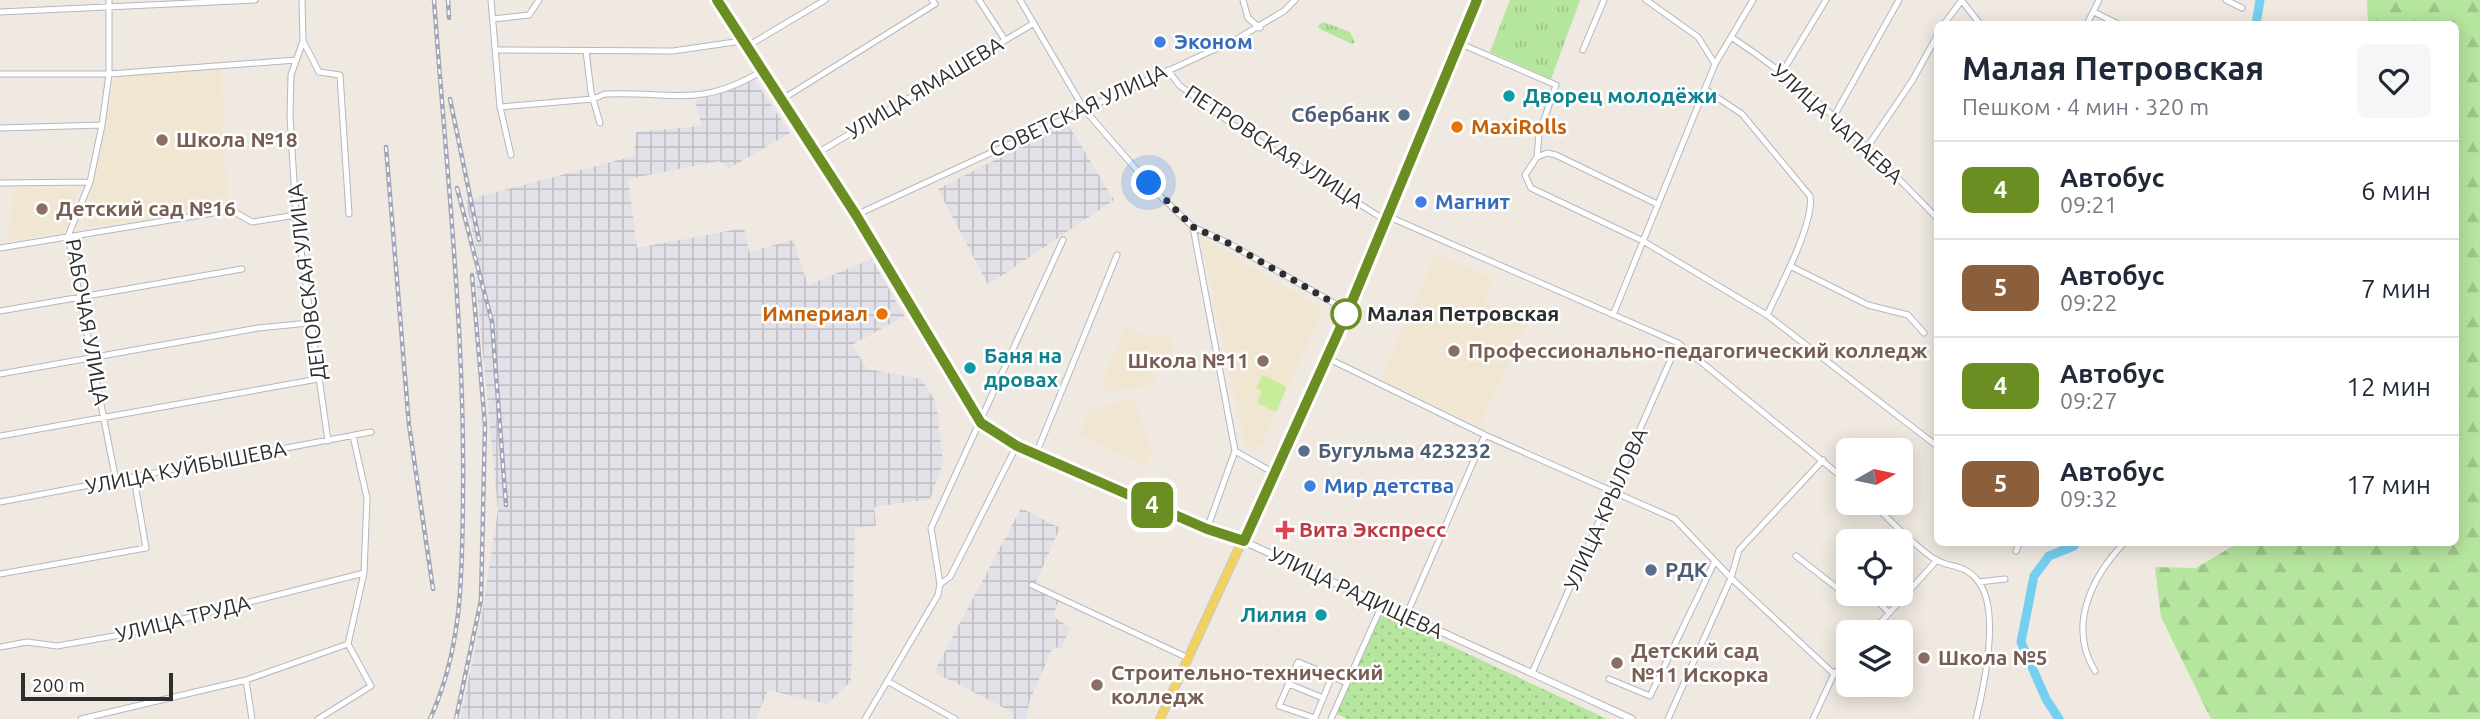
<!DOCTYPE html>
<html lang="ru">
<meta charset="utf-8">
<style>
body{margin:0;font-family:Ubuntu,sans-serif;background:#f6f6f7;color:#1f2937;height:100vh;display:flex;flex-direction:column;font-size:26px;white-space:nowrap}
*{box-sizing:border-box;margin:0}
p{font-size:23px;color:#747a83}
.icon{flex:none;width:38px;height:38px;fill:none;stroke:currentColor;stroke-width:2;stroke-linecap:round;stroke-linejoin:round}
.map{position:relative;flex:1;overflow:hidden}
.sheet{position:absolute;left:1934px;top:21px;width:525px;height:525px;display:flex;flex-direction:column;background:#fff;border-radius:10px;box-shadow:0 4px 18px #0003}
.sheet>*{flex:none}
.badge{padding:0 14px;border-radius:10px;font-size:24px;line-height:46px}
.needle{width:46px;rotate:81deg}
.buttons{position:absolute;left:1836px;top:438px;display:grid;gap:14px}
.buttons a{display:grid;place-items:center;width:77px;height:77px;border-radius:10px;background:#fff;box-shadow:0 4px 18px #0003;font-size:35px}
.scale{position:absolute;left:21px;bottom:18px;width:152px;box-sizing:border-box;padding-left:7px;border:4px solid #2e2e2e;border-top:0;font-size:19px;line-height:24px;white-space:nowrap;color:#2e2e2e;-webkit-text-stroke:5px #fff;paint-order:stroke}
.you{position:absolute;width:35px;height:35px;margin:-18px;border:5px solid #fff;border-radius:50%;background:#1a73e8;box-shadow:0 0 0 10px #1a73e833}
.map>.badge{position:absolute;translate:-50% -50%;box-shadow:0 0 0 4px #fff}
.round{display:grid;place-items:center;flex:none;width:74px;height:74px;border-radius:10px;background:#f6f6f7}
.summary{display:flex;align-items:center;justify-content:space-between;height:119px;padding:0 28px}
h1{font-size:33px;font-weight:700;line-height:52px}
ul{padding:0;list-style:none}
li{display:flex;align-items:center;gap:21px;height:98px;padding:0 28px;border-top:2px solid #e0e1e3}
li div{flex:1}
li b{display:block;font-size:26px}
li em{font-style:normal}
li .badge{min-width:77px;font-weight:700;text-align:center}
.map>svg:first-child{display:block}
.industrial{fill:url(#industrial-grid)}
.education{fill:#f0e6d1}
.forest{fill:url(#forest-firs)}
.park{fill:url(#park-tufts)}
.garden{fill:url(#garden-dots)}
.pitch{fill:#c9ec9a}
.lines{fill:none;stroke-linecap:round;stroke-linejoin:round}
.river{stroke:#75cff0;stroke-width:9}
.minor-casing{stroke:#b4b7c1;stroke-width:7}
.tertiary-casing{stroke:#b4b7c1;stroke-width:8}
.primary-casing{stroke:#c9c9c9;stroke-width:10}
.minor{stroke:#fff;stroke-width:5}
.tertiary{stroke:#fff;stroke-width:6}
.primary{stroke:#f2d163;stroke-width:8}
.rail-casing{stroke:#a3a6b8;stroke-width:4.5}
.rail{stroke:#fff;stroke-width:2;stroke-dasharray:5;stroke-linecap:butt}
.line-casing{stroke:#fff;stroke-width:16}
.line{stroke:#6b8e23;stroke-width:10}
.walk{stroke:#2e2e2e;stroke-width:7;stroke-dasharray:0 12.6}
.shop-dot{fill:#3f7fe0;stroke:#fff;stroke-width:2.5}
.culture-dot{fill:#0f9aa8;stroke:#fff;stroke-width:2.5}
.service-dot{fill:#5c6f8a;stroke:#fff;stroke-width:2.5}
.food-dot{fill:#e8710a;stroke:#fff;stroke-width:2.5}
.education-dot{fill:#8d6e63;stroke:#fff;stroke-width:2.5}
.stop-dot{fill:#fff;stroke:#6b8e23;stroke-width:3.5}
.health-dot{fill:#e0444e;stroke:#fff;stroke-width:2.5}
.labels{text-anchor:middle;stroke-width:5;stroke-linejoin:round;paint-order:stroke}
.shop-label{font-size:21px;font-weight:bold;fill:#366cbe;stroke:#fff;text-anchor:start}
.street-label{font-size:21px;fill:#2e2e2e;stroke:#fff}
.culture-label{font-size:21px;font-weight:bold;fill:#0d838f;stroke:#fff;text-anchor:start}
.service-label{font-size:21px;font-weight:bold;fill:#4e5e75;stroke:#fff;text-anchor:start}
.food-label{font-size:21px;font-weight:bold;fill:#c56008;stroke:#fff;text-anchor:start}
.education-label{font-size:21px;font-weight:bold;fill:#785e54;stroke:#fff;text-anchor:start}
.stop-label{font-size:21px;font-weight:bold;fill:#2e2e2e;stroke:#fff;text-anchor:start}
.health-label{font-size:21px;font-weight:bold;fill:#be3a42;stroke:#fff;text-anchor:start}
</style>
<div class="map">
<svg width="2480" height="719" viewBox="0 0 2480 719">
<defs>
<pattern id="industrial-grid" width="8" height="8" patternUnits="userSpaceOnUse" patternTransform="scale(1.75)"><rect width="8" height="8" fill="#e3e1e8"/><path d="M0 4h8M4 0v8" fill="none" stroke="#c3c1c7"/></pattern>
<pattern id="forest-firs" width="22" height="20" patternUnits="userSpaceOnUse" patternTransform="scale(1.75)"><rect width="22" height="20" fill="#b6e59e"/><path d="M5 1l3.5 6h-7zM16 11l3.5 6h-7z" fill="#9dc588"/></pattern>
<pattern id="park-tufts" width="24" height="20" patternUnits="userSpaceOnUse" patternTransform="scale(1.75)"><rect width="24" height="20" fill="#b6e59e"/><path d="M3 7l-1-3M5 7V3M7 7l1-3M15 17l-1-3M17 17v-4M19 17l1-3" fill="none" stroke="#9dc588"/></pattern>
<pattern id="garden-dots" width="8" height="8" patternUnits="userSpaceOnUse" patternTransform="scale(1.75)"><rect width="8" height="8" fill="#b6e59e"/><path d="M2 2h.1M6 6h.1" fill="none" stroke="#9dc588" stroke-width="1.8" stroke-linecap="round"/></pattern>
</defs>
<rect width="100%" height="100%" fill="#efe9e1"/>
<path class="industrial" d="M 754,79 L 790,133 L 729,168 L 719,161 L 628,179 L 637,248 L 744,228 L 749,252 L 793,240 L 808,285 L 872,259 L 904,316 L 852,345 L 867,369 L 921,379 L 936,402 L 943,463 L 930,499 L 874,507 L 876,526 L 855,528 L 851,681 L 827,704 L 768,690 L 756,719 L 460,719 L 481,621 L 498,510 L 475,271 L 480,269 L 466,200 L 634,156 L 636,132 L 702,126 L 695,101 L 732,90 Z
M 1067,123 L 1114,200 L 988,285 L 938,189 Z
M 1021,508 L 1060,528 L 1035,584 L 1060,596 L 1053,616 L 1070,628 L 1061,648 L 1053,647 L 1029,702 L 1027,719 L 1013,719 L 1012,712 L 934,672 Z"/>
<path class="education" d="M 221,67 L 227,208 L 83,228 L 116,73 Z
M 14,188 L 76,188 L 69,230 L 7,241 Z
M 1200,236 L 1323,310 L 1261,446 L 1246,448 Z
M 1436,254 L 1494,279 L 1484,302 L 1528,323 L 1479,426 L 1380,380 Z
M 1126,324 L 1146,336 L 1170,334 L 1176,368 L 1153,373 L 1155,384 L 1112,392 L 1101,387 Z
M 1132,397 L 1152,449 L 1145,466 L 1080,435 L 1092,406 L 1097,408 Z"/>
<path class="forest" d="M 2367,0 L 2480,0 L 2480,719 L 2211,719 L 2161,617 L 2155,567 L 2196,568 L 2238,543 L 2455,542 L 2455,24 L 2368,24 Z"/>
<path class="park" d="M 1510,0 L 1580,0 L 1551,79 L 1490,52 Z
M 1323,22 L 1350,32 L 1355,42 L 1352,44 L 1320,29 L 1318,26 Z"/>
<path class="garden" d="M 1377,611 L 1607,719 L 1348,719 L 1331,711 Z"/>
<path class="pitch" d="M 1263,375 L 1287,387 L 1276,412 L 1257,403 L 1262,391 L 1256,388 Z"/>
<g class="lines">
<path class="river" d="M 2256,24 L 2260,0
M 2059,719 L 2046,699 L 2021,642 L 2034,576 L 2049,556 L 2074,546 L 2074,542"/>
<g class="minor-casing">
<path id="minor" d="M 109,0 L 109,74 L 102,125 L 90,182 L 68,236 L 116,481
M 302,0 L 303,41 L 291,75 L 290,116 L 296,215 L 328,441
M 491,0 L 500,107 L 511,155
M 979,0 L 1005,40
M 1020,0 L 1084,109 L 1155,191 L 1193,227 L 1235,451 L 1274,473
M 1243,0 L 1248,18 L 1260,28
M 1646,0 L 1698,37 L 1715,64
M 2226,0 L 2242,8
M 1962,1 L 1980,24
M 0,12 L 255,0
M 2094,12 L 2118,24
M 493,19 L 529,15 L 539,0
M 1944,24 L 1962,0
M 2087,24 L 2099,0
M 1731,37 C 1811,89 1871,150 1937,218
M 303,41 L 319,72 L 340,75 L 349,214
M 1461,44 L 1556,85 L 1539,134 L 1537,157 L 1525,175 L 1531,188 L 1643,241 L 1767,315 L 1937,446
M 746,47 L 825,0
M 495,50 L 673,51 L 742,41
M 1583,50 L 1604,0
M 586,51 L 591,92 L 600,123
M 1168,70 L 1179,85 L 1232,124 L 1385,220
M 1783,71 L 1826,0
M 0,74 L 109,74 L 296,60
M 1706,90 L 1742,114 L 1810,196 C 1815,222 1779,289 1767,315
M 781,100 L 935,4 L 932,0
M 500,107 L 593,99 L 605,94 C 673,91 698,109 762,71
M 1834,116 L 1899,0
M 0,128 L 102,125
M 1868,146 L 1912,81 L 1937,36
M 816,154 L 1034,23
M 1537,157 L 1547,153 L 1556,155 L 1657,204
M 0,183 L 90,182
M 856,215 L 1237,39 L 1284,11 L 1295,0
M 1387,216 L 1678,343 L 1848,482
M 1193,227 L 1228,243 L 1348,311
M 0,248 L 231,210 L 252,222 L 296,215
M 1790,266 L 1868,305 L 1908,315 L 1924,333
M 0,311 L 242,269
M 1613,315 L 1715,64 L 1753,0
M 1325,357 L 1485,435 L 1675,519 L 1731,578 L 1834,674
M 0,374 L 258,328 L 309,323
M 0,436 L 318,379
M 1036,454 L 1117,255
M 0,502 L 371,432
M 1871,502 C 1888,518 1917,549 1936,560 C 1951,568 1965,564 1978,581 C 2001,610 1984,686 1976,719
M 1207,529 L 1235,451
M 2016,551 L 2020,542
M 1796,556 L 1845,594 L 1848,591
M 0,574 L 146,548 L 134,478
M 1979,582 L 2005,579
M 940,584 L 950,577 L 1017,445
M 1032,585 L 1188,658
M 1853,593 L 1866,600 L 1872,595 L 1889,613
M 1406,616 L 1485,435
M 1872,632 L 1937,560
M 0,647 L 27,642 L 57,646 L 120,635 L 364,573
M 2095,671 C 2067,626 2092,576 2125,542
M 1532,673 L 1678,343
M 1609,679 L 1650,696 L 1715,561
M 246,680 L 252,719
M 887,681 L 955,719
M 1289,684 L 1323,698 L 1315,718 L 1279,706 L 1298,662 L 1332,676
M 1322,701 L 1332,676 L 1347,683
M 81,719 L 246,680 L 348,644
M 318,719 L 371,686 L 348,644 L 364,573 L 367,498 L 353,436
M 865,719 L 938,595 L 940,584 L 931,528 L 1063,240
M 1331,719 L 1382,605
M 1668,719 L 1731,578 L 1739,550 L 1823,460
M 1813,719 L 1834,674 L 1848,659"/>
</g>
<g class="tertiary-casing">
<path id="tertiary" d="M 1243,541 L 1632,719"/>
</g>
<g class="primary-casing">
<path id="primary" d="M 717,0 L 856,215 L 981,423 L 1017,445 L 1207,529 L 1243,541
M 1160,719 L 1348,311 L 1477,0"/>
</g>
<use href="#minor" class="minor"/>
<use href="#tertiary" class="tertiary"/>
<use href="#primary" class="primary"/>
<g class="rail-casing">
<path id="rail" d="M 448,0 L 449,18
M 450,99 L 479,240
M 386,147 L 409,425 L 433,589
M 457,188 L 492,322 L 506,505
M 430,719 C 463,647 462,574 463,496 C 465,331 446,165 434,0
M 456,719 L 481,600 L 485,425 L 472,275"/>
</g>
<use href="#rail" class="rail"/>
</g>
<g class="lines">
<g class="line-casing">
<path id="line" d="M 717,0 L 856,215 L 981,423 L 1017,446 L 1207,529 L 1244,541 L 1348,311 L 1477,0"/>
</g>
<use href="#line" class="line"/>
<path class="walk" d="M 1149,183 L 1193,227 L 1228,243 L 1348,311 L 1346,314"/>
</g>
<g class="shop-dot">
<circle cx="1160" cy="42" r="7"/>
<circle cx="1421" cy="202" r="7"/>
<circle cx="1310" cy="486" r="7"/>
</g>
<g class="culture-dot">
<circle cx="1509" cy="96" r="7"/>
<circle cx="970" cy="368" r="7"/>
<circle cx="1321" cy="615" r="7"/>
</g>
<g class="service-dot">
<circle cx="1404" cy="115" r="7"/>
<circle cx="1304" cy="451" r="7"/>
<circle cx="1651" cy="570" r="7"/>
</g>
<g class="food-dot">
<circle cx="1457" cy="127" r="7"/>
<circle cx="882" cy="314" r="7"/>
</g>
<g class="education-dot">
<circle cx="162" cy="140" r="7"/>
<circle cx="42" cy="209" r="7"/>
<circle cx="1454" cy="351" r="7"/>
<circle cx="1263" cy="361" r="7"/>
<circle cx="1924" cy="658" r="7"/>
<circle cx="1617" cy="663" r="7"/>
<circle cx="1097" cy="685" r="7"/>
</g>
<circle class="stop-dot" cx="1346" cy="314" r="14"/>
<path class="health-dot" d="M1281.5 519.5h7v7h7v7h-7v7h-7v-7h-7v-7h7z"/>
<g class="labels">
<g class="shop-label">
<text x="1174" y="49">Эконом</text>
<text x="1435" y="209">Магнит</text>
<text x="1324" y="493">Мир детства</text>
</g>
<g class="street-label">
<text transform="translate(925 88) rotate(-31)" y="7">УЛИЦА ЯМАШЕВА</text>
<text transform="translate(1078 111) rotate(-25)" y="7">СОВЕТСКАЯ УЛИЦА</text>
<text transform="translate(1837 124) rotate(42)" y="7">УЛИЦА ЧАПАЕВА</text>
<text transform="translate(1274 147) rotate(33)" y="7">ПЕТРОВСКАЯ УЛИЦА</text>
<text transform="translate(307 282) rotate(-97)" y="7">ДЕПОВСКАЯ УЛИЦА</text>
<text transform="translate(87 322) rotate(80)" y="7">РАБОЧАЯ УЛИЦА</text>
<text transform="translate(186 468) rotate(-11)" y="7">УЛИЦА КУЙБЫШЕВА</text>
<text transform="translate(1606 509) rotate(-66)" y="7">УЛИЦА КРЫЛОВА</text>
<text transform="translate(1356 593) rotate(25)" y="7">УЛИЦА РАДИЩЕВА</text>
<text transform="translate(183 619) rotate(-14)" y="7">УЛИЦА ТРУДА</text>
</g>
<g class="culture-label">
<text x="1523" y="103">Дворец молодёжи</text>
<text x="984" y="363">Баня на<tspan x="984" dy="24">дровах</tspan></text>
<text x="1307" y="622" text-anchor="end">Лилия</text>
</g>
<g class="service-label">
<text x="1390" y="122" text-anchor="end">Сбербанк</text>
<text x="1318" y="458">Бугульма 423232</text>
<text x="1665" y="577">РДК</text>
</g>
<g class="food-label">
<text x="1471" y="134">MaxiRolls</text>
<text x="868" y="321" text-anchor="end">Империал</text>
</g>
<g class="education-label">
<text x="176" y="147">Школа №18</text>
<text x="56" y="216">Детский сад №16</text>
<text x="1468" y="358">Профессионально-педагогический колледж</text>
<text x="1249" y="368" text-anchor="end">Школа №11</text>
<text x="1631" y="658">Детский сад<tspan x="1631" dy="24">№11 Искорка</tspan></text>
<text x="1938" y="665">Школа №5</text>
<text x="1111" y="680">Строительно-технический<tspan x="1111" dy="24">колледж</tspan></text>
</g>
<g class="stop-label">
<text x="1367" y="321">Малая Петровская</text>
</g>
<g class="health-label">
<text x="1299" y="537">Вита Экспресс</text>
</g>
</g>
</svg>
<div class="buttons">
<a><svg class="needle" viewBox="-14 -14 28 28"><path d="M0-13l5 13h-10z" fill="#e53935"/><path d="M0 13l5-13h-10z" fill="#747a83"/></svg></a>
<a><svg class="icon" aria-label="locate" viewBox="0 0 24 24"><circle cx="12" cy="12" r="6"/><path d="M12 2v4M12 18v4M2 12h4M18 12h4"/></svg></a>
<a><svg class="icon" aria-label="layers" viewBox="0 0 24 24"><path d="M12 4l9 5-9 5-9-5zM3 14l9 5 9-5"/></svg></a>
</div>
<div class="scale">200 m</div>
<div class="you" style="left:1149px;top:183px"></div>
<b class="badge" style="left:1152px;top:505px;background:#6b8e23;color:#fff">4</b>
<section class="sheet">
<div class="summary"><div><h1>Малая Петровская</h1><p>Пешком · 4 мин · 320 m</p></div><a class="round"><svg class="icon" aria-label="heart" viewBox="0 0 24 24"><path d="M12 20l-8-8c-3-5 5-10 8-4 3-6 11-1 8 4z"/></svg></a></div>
<ul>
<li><span class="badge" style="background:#6b8e23;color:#fff">4</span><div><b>Автобус</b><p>09:21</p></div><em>6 мин</em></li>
<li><span class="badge" style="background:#8b5e3c;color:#fff">5</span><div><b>Автобус</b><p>09:22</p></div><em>7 мин</em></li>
<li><span class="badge" style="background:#6b8e23;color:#fff">4</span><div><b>Автобус</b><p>09:27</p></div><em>12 мин</em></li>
<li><span class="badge" style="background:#8b5e3c;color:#fff">5</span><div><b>Автобус</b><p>09:32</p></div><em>17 мин</em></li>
</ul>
</section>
</div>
